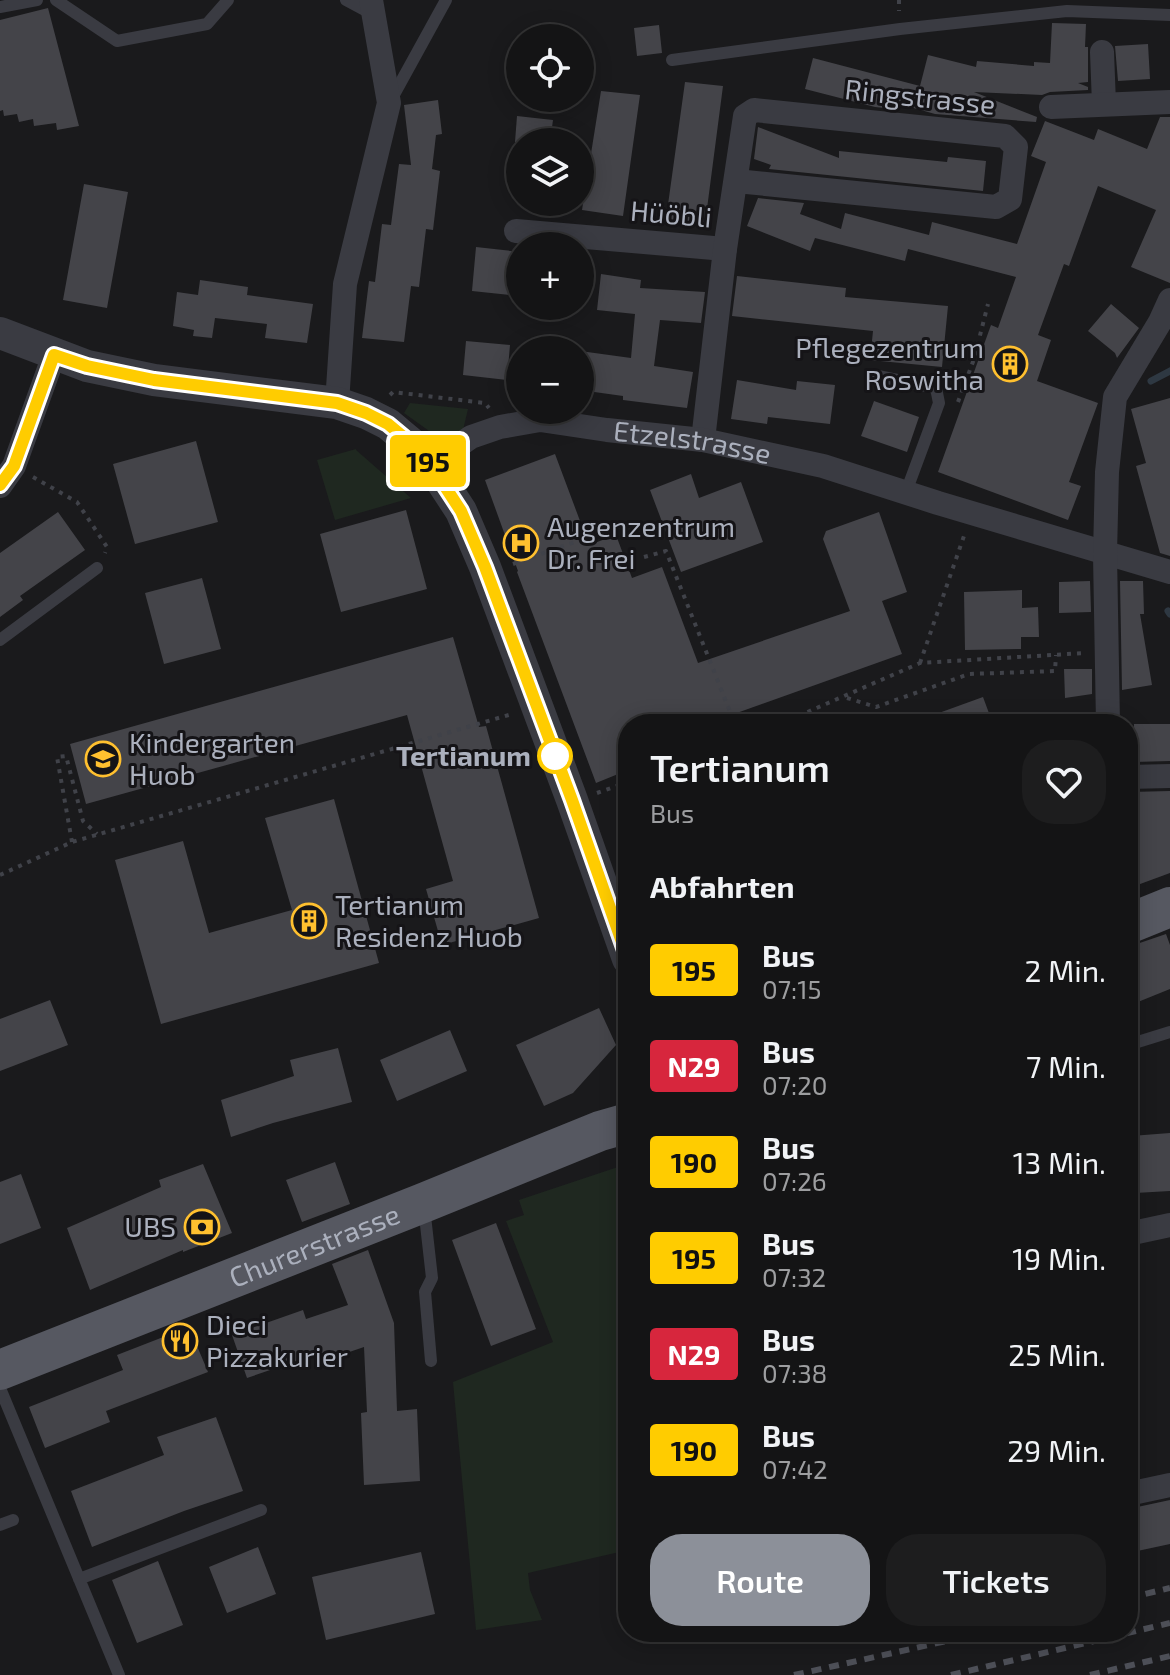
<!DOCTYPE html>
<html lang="de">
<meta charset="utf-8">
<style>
body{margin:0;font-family:"Exo 2",sans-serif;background:#1d1d1e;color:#f1f3f6;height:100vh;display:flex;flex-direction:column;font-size:30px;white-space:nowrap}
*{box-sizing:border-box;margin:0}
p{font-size:26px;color:#9d9ea0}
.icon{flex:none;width:44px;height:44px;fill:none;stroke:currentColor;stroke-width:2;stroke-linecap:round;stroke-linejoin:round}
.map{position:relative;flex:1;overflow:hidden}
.sheet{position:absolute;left:618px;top:714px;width:520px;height:928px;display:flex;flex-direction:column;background:#141415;border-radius:32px;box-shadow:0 4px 20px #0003,0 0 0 2px #333334}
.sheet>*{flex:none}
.badge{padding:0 16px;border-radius:6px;font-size:28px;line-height:52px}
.fabs{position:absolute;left:506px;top:24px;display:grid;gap:16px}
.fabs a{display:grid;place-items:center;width:88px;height:88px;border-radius:50%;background:#141415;box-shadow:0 4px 20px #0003,0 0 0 2px #333334;font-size:40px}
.map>.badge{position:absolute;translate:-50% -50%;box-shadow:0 0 0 4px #fff}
h2{padding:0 32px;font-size:30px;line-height:72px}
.round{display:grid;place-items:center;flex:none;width:84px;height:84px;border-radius:32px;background:#1d1d1e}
.summary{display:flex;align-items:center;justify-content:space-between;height:136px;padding:0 32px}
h1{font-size:38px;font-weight:600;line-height:60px}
.primary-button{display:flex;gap:16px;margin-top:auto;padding:16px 32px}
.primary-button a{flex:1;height:92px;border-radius:32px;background:#8c9099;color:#fff;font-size:32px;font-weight:600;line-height:92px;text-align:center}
.primary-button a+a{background:#1d1d1e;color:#f1f3f6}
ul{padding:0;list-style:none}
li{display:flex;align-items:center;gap:24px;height:96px;padding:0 32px}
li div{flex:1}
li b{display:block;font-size:30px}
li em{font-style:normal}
li .badge{min-width:88px;font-weight:700;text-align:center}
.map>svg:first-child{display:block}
.green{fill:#1f2820}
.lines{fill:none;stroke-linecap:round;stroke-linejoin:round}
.stream{stroke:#2e3842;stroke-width:7}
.building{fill:#444449}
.path{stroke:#404249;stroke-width:4;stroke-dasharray:4 6;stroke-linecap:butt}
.service{stroke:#3a3b42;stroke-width:12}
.minor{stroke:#3a3b42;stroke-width:24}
.tertiary{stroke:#3a3b42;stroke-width:32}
.primary{stroke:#565861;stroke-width:40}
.rail{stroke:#4d4f57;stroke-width:6;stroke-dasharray:10 8;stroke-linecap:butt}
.line-casing{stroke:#fff;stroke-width:18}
.line{stroke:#fc0;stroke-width:12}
.stop-dot{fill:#fff;stroke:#fc0;stroke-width:4}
.labels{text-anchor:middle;stroke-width:6;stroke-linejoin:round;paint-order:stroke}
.street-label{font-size:28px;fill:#abb0bd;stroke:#151417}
.poi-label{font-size:28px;fill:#abb0bd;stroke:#151417;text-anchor:start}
.stop-label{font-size:28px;font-weight:bold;fill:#abb0bd;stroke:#151417;text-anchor:end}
</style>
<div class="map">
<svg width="1170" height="1675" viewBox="0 0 1170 1675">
<rect width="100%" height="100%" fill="#1a1a1c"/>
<path class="green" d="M 410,403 L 468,409 L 463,430 L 446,435 L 432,433 L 404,413 Z
M 356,449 L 356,450 L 411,498 L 335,520 L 317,460 Z
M 621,1166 L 628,1166 L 628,1333 L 619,1333 L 620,1397 L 628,1398 L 628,1550 L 528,1573 L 530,1590 L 542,1620 L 476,1630 L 453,1382 L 553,1342 L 506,1221 L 524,1215 L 519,1200 Z"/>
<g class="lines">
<path class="stream" d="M 1151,381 L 1170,371
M 1168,611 L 1170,614"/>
</g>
<path class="building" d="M 48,8 L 79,126 L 57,130 L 56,123 L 34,126 L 33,119 L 19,122 L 17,114 L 4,116 L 3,110 L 0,111 L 0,20 Z
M 1052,23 L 1086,24 L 1085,47 L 1088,47 L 1088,82 L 1078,83 L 1088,87 L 1088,90 L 1050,92 L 1042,95 L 974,92 L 1037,117 L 1036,122 L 935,114 L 896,103 L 894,109 L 875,107 L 805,89 L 813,58 L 920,86 L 928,55 L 976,67 L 977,61 L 1034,66 L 1034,62 L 1050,63 Z
M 659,25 L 662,53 L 637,56 L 634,28 Z
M 1148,44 L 1150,79 L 1118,81 L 1115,46 Z
M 685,82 L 723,86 L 705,224 L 666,219 Z
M 601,91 L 640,95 L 623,216 L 582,210 Z
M 438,100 L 442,134 L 436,135 L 432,169 L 440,171 L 433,230 L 426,229 L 419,287 L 411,286 L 404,342 L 362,338 L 369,281 L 375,282 L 382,224 L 391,225 L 399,164 L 411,165 L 404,105 Z
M 517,116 L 553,120 L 550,142 L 515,142 Z
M 1160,117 L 1170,117 L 1170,283 L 1131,267 L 1156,210 L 1098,186 L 1069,266 L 1064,264 L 1038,335 L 1051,340 L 1037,381 L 1098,403 L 1069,482 L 1081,486 L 1068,520 L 938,472 L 991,325 L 998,328 L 1016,277 L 908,249 L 905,261 L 815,238 L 810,251 L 747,226 L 758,198 L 804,203 L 800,214 L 841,229 L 845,213 L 929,235 L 932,222 L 1017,244 L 1046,162 L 1031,156 L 1045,121 L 1094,140 L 1098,129 L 1147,149 Z
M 758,127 L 839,158 L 839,151 L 947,162 L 948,157 L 986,161 L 983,191 L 769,169 L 771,165 L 754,159 Z
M 84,184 L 128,192 L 107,308 L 63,300 Z
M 476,247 L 520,252 L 520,296 L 472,291 Z
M 601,274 L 641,280 L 640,288 L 705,292 L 701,323 L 660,320 L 654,366 L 693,372 L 687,408 L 623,400 L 623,396 L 580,390 L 580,351 L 631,358 L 635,314 L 597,310 Z
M 737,276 L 846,288 L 845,297 L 948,306 L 942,367 L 870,360 L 873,331 L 732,316 Z
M 200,280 L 248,287 L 247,295 L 313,304 L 307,343 L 265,338 L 267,324 L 215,318 L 212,338 L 193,336 L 194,330 L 173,326 L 177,292 L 198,295 Z
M 1111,304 L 1139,328 L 1117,358 L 1115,353 L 1088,331 Z
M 466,341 L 510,345 L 507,380 L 463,375 Z
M 737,380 L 796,390 L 797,381 L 835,385 L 830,424 L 768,417 L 767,424 L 731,419 Z
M 1170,398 L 1170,556 L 1160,553 L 1136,466 L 1146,463 L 1131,409 Z
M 874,401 L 919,417 L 907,452 L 861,436 Z
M 196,441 L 218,522 L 135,544 L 113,464 Z
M 555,454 L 589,545 L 616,535 L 632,578 L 662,567 L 698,663 L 850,611 L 823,539 L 826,531 L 879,512 L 907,592 L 882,601 L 902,654 L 720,719 L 722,724 L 628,724 L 628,770 L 596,783 L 517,572 L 518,571 L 485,480 Z
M 691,474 L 699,498 L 741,482 L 763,542 L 681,572 L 650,490 Z
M 406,510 L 427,589 L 341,612 L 320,534 Z
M 58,512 L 85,550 L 20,596 L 23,600 L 0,617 L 0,553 Z
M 202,578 L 221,649 L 164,664 L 145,593 Z
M 1090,581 L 1091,612 L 1059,613 L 1059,582 Z
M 1120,581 L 1143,581 L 1144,614 L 1140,614 L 1152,685 L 1122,690 Z
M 1022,590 L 1022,608 L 1038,607 L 1039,637 L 1021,637 L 1021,649 L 965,650 L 964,592 Z
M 453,637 L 479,727 L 486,726 L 539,918 L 442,945 L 426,889 L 453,881 L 407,715 L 86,804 L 70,744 Z
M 1064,669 L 1092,669 L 1092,694 L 1065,698 Z
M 983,697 L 993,724 L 915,724 L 914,722 Z
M 1134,724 L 1170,724 L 1170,761 L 1134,762 Z
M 1170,791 L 1170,873 L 1132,887 L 1130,792 Z
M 334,799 L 379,963 L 161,1024 L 115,860 L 183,841 L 209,933 L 292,910 L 265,818 Z
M 1166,934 L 1170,945 L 1170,989 L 1128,1006 L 1128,947 Z
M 50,1000 L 68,1045 L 0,1071 L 0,1019 Z
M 599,1008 L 616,1045 L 573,1093 L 544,1106 L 516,1045 Z
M 450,1030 L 467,1071 L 397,1101 L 380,1060 Z
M 338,1048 L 352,1102 L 273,1123 L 231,1137 L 221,1100 L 294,1076 L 290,1060 Z
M 1170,1133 L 1170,1191 L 1135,1193 L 1131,1136 Z
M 335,1162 L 350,1204 L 302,1222 L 286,1180 Z
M 203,1164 L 232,1233 L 183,1252 L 183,1250 L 90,1290 L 67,1228 L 161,1187 L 159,1180 Z
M 21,1174 L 41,1228 L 0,1244 L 0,1182 Z
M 496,1223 L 536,1329 L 491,1346 L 452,1240 Z
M 368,1250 L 394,1323 L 397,1411 L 417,1409 L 420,1481 L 364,1485 L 361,1413 L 367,1412 L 364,1347 L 323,1361 L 320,1353 L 247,1378 L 232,1335 L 303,1310 L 306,1319 L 348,1305 L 332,1264 Z
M 189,1327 L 208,1372 L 106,1411 L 110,1422 L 45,1448 L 29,1407 L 123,1370 L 117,1355 Z
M 216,1417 L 243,1491 L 184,1511 L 92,1547 L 71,1491 L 164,1455 L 157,1437 Z
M 1170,1500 L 1170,1544 L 1128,1553 L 1128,1509 Z
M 258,1547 L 276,1594 L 227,1613 L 209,1567 Z
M 421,1552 L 435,1614 L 326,1640 L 312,1577 Z
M 158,1561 L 183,1625 L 137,1643 L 112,1580 Z"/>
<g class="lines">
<path class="path" d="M 899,0 L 899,11
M 390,395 L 393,392 L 485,403 L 489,408
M 958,402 L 974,359 L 988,304
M 33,477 L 77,502 L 107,547 L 105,553
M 644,557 L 666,551 L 735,724
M 513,564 L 631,522
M 920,663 L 965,533
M 847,698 L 876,707 L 969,674 L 1055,671 L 1056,655
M 780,724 L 920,663 L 1085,653
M 597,793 L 628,782
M 72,842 L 57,757 L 66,756 L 83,821 L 97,834
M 0,875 L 72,842 L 512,714"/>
<path class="service" d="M 56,0 L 117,41 L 207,24 L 228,0
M 346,0 L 374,15
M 0,7 L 37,0
M 672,60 L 900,29 L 1067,11 L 1170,15
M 391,100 L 446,0
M 878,376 L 936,388 L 939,403 L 906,492
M 0,640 L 97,568
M 1128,1045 L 1170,1032
M 424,1207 L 432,1278 L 425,1292 L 431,1361
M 0,1388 L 119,1675
M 0,1525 L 13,1520
M 79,1579 L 261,1510"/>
<g class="minor">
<path d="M 1102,52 L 1104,104"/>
<path d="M 1051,107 L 1170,102"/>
<path d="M 516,231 L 725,249"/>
<path d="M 337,403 L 345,284 L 389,103 L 371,0"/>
<path d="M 703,440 L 725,249 L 745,116 L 754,110 L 1005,136 L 1016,147 L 1010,199 L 996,207 L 736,181"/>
<path id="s1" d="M 431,465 L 471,437 L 500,427 L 540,420 L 607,430 L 703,440 L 823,466 L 938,503 L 1170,572"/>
<path d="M 0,486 L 14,466 L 54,355"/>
<path d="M 1108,724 L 1105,554 L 1107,472 L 1115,397 L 1160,322 L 1170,300"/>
<path d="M 1128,777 L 1170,776"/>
<path d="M 1128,1234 L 1170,1225"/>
<path d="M 1128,1494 L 1170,1485"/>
</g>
<path class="tertiary" d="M 0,333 L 87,366 L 154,380 L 337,403 L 366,413 L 388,424 L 418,449 L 431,465 L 461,511 L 485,567 L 572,800 L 628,959"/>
<g class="primary">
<path d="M 1128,924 L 1170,907"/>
<path id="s2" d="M 0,1370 L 423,1203 L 600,1131 L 628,1123"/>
</g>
<path class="rail" d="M 1128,1598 L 1170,1588
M 794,1675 L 987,1632
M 951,1675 L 1170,1623
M 1090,1675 L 1170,1656"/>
</g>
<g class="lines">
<g class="line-casing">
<path id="line" d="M 0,485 L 14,466 L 54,355 L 87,366 L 154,380 L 337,403 L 366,413 L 388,424 L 418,449 L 431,465 L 461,511 L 485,567 L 572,800 L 628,959"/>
</g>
<use href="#line" class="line"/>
</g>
<defs>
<g id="building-ring" transform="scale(1.8)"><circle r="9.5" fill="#151417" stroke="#ffc02f" stroke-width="1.5"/><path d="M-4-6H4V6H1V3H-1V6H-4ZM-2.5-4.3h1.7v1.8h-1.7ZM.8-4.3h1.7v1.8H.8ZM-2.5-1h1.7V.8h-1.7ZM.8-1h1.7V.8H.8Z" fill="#ffc02f"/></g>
<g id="hospital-ring" transform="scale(1.8)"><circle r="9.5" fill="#151417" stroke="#ffc02f" stroke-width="1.5"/><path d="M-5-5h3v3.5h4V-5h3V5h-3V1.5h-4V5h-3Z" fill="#ffc02f"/></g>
<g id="school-ring" transform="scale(1.8)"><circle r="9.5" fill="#151417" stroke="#ffc02f" stroke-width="1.5"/><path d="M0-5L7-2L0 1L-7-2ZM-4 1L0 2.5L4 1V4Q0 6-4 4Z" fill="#ffc02f"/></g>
<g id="bank-ring" transform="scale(1.8)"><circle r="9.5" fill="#151417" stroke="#ffc02f" stroke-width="1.5"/><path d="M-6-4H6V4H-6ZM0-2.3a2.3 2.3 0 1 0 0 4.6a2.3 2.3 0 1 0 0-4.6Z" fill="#ffc02f"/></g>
<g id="restaurant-ring" transform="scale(1.8)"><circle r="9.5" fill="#151417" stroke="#ffc02f" stroke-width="1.5"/><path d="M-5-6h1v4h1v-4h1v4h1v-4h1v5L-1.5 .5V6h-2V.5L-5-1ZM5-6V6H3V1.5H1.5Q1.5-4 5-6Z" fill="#ffc02f"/></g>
</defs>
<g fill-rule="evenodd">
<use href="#building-ring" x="1010" y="364"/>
<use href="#hospital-ring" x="521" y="543"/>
<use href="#school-ring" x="103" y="759"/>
<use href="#building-ring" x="309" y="921"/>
<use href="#bank-ring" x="202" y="1227"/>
<use href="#restaurant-ring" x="180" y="1341"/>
</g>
<circle class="stop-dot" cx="555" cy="756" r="16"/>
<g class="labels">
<g class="street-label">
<text transform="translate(920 97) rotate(6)" y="10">Ringstrasse</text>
<text transform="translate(671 214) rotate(5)" y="10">Hüöbli</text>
<text dy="10" stroke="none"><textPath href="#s1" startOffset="274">Etzelstrasse</textPath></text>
<text dy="10" stroke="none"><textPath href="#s2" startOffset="338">Churerstrasse</textPath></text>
</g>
<g class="poi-label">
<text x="984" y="358" text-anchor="end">Pflegezentrum<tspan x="984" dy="32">Roswitha</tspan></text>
<text x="547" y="537">Augenzentrum<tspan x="547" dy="32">Dr. Frei</tspan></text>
<text x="129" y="753">Kindergarten<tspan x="129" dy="32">Huob</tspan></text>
<text x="335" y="915">Tertianum<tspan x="335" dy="32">Residenz Huob</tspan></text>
<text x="176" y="1237" text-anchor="end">UBS</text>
<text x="206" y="1335">Dieci<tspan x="206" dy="32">Pizzakurier</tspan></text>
</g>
<g class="stop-label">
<text x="531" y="766">Tertianum</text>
</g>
</g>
</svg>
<div class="fabs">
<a><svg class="icon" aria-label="locate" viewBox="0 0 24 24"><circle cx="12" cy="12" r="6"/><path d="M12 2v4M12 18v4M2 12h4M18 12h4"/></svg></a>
<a><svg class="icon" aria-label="layers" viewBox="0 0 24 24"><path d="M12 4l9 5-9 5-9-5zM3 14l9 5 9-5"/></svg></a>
<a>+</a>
<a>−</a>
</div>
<b class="badge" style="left:428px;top:461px;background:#fc0;color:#111">195</b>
<section class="sheet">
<div class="summary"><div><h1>Tertianum</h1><p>Bus</p></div><a class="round"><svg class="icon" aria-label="heart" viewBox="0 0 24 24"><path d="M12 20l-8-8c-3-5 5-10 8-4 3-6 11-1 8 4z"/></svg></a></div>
<h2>Abfahrten</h2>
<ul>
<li><span class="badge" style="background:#fc0;color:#111">195</span><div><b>Bus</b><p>07:15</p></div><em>2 Min.</em></li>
<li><span class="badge" style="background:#d7263d;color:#fff">N29</span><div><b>Bus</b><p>07:20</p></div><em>7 Min.</em></li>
<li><span class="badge" style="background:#fc0;color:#111">190</span><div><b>Bus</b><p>07:26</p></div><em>13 Min.</em></li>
<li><span class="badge" style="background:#fc0;color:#111">195</span><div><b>Bus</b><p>07:32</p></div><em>19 Min.</em></li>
<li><span class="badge" style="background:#d7263d;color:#fff">N29</span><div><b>Bus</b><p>07:38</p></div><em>25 Min.</em></li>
<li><span class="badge" style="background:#fc0;color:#111">190</span><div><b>Bus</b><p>07:42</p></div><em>29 Min.</em></li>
</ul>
<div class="primary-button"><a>Route</a><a>Tickets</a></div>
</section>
</div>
